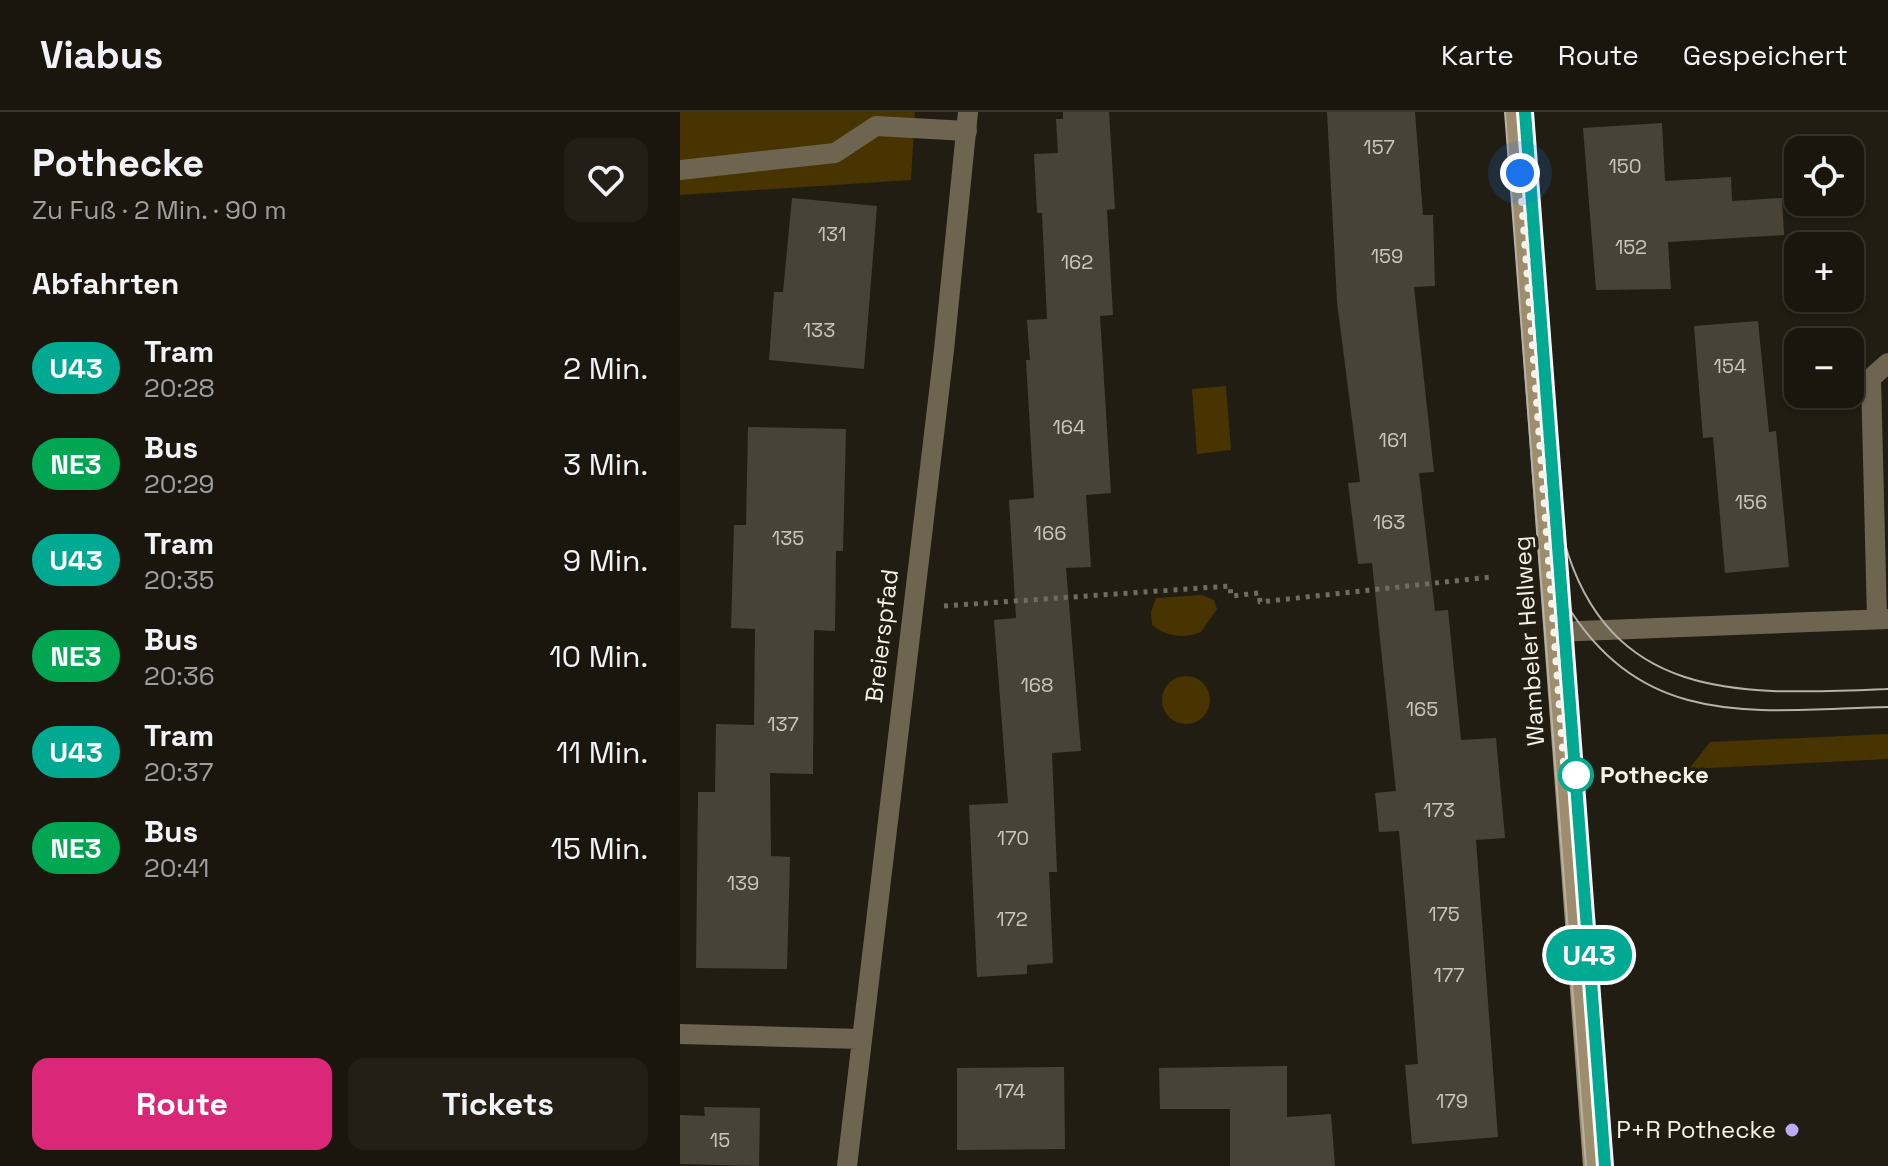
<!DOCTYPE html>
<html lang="de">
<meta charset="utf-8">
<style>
body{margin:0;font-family:"Space Grotesk",sans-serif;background:#231f17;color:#f1f3f6;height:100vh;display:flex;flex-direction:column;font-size:30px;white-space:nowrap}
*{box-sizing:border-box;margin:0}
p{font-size:26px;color:#9f9f9e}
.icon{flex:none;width:44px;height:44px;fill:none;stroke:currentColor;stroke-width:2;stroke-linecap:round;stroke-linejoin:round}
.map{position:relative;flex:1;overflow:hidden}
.sheet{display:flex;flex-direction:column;background:#1a160e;width:680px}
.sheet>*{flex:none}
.badge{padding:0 16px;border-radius:26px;font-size:28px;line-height:52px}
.tools{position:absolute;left:1104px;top:24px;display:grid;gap:16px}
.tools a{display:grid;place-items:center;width:80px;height:80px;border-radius:16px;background:#1a160e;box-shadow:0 2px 6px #0004,0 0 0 2px #38352e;font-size:40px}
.you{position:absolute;width:40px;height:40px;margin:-20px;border:6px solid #fff;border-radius:50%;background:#1a73e8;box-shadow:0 0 0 12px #1a73e833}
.map>.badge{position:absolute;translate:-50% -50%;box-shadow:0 0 0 4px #fff}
h2{padding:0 32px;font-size:30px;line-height:72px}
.round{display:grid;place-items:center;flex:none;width:84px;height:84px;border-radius:16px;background:#231f17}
.head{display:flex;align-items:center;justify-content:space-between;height:136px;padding:0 32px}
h1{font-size:38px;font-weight:700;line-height:60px}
.action{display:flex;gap:16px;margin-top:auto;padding:16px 32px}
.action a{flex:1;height:92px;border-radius:16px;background:#db2777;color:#fff;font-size:32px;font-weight:700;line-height:92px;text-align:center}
.action a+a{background:#231f17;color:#f1f3f6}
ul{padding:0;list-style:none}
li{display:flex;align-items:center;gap:24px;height:96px;padding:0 32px}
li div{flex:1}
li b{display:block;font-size:30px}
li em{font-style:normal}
li .badge{min-width:88px;font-weight:700;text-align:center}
header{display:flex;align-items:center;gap:48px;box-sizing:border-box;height:112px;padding:0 40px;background:#1a160e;border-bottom:2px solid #38352e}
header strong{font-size:38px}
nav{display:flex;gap:44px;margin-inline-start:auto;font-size:28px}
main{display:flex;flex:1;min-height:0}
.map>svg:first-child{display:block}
.green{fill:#483400}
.building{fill:#494337}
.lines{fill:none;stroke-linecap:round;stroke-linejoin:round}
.path{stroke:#706c62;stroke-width:5;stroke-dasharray:4 6;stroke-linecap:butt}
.service{stroke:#6e6550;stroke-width:20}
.minor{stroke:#6e6550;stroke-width:20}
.secondary{stroke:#9d8d6c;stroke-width:20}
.tram{stroke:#b5b2a9;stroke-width:2}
.line-casing{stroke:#fff;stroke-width:18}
.line{stroke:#00a991;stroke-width:12}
.walk{stroke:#f5f2ea;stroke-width:8;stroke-dasharray:0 14.4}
.stop-dot{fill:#fff;stroke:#00a991;stroke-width:4}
.poi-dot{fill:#bda9f5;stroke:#221d12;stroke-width:3}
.labels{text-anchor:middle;stroke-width:7;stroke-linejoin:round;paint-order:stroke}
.number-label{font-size:20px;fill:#cac6bd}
.street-label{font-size:24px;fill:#f5f2ea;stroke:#221d12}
.stop-label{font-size:24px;font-weight:bold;fill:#f5f2ea;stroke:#221d12;text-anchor:start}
.poi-label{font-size:24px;fill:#f5f2ea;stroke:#221d12;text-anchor:end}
</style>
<header>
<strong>Viabus</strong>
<nav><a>Karte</a><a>Route</a><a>Gespeichert</a></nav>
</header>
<main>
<section class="sheet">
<div class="head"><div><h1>Pothecke</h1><p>Zu Fuß · 2 Min. · 90 m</p></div><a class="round"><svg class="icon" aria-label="heart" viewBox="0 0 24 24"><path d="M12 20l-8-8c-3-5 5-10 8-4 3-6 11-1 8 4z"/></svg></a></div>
<h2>Abfahrten</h2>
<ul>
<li><span class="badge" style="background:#00a991;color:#fff">U43</span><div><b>Tram</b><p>20:28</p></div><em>2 Min.</em></li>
<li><span class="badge" style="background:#00a651;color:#fff">NE3</span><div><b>Bus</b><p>20:29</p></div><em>3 Min.</em></li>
<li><span class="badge" style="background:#00a991;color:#fff">U43</span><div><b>Tram</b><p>20:35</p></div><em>9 Min.</em></li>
<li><span class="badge" style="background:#00a651;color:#fff">NE3</span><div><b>Bus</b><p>20:36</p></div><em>10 Min.</em></li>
<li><span class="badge" style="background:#00a991;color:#fff">U43</span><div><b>Tram</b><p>20:37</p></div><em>11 Min.</em></li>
<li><span class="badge" style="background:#00a651;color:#fff">NE3</span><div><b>Bus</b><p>20:41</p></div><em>15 Min.</em></li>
</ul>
<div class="action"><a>Route</a><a>Tickets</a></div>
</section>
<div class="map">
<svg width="1208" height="1054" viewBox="0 0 1208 1054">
<rect width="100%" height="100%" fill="#221d12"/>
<path class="green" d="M 0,0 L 235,0 L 231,68 L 0,83 Z
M 546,274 L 551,338 L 517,342 L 512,277 Z
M 522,483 L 534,488 L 537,497 L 521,520 C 504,527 487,525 472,513 L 471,500 L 476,486 Z
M482 588a24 24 0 1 1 48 0a24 24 0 1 1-48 0Z
M 1208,622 L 1208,647 L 1009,657 L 1030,630 Z"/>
<path class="building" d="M 383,0 L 429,0 L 435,97 L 427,98 L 433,203 L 420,204 L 431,381 L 406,383 L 411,455 L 386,456 L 401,639 L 372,641 L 377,760 L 369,760 L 373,851 L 347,853 L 347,862 L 297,865 L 289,693 L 328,691 L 314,508 L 336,506 L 329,388 L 354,386 L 346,248 L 350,248 L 347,208 L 367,207 L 362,101 L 357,101 L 354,42 L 378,41 L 376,7 L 383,7 Z
M 647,0 L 735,0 L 743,103 L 753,103 L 755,174 L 734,175 L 754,360 L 739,361 L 755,499 L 768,498 L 781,628 L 816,626 L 825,726 L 796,728 L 818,1025 L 732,1032 L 725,953 L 738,952 L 729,835 L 719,719 L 699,720 L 695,681 L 716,679 L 692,451 L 678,452 L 668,371 L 680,370 L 657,190 Z
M 982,11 L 985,69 L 1051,65 L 1052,89 L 1102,86 L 1104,123 L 988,130 L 991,177 L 916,178 L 903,16 Z
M 112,86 L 197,94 L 184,257 L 89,248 L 94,180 L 103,180 Z
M 1078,209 L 1089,320 L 1096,319 L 1109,455 L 1045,461 L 1033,325 L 1023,326 L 1014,214 Z
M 68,315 L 166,317 L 163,439 L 156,439 L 155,519 L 134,518 L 133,662 L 90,661 L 91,744 L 110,745 L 107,857 L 16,856 L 18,680 L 35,680 L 36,612 L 74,613 L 75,517 L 51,516 L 54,413 L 66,413 Z
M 607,954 L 607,1005 L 651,1002 L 655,1054 L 550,1054 L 550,997 L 480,997 L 479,956 Z
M 384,955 L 385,1037 L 277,1038 L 277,956 Z
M 24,995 L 80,996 L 79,1054 L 0,1052 L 0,1003 L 25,1004 Z"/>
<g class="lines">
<path class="path" d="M 264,494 L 550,474 L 551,484 L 579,481 L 580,490 L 811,465"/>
<path class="service" d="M 0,58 L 155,41 L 196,14 L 287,19
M 1197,507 L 1191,266 L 1208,251"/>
<path class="minor" d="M 874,520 L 1208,507
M 0,922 L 180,927
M 167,1054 L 264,238 L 288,0"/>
<path class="secondary" d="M 835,0 L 913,1054"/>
<path class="tram" d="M 825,0 L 906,1054
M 845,0 L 925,1054
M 884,429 C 931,595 1069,582 1208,577
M 885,490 C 964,620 1076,598 1208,595"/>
</g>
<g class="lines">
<g class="line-casing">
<path id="line" d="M 845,0 L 925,1054"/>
</g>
<use href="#line" class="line"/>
<path class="walk" d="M 840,61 L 885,664 L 896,663"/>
</g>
<circle class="stop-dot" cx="896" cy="663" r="16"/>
<circle class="poi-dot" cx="1112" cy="1018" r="8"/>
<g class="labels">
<g class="number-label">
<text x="699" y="42">157</text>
<text x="945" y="61">150</text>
<text x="152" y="129">131</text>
<text x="951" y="142">152</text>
<text x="707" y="151">159</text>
<text x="397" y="157">162</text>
<text x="139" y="225">133</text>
<text x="1050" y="261">154</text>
<text x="389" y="322">164</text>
<text x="713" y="335">161</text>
<text x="1071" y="397">156</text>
<text x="709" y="417">163</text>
<text x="370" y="428">166</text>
<text x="108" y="433">135</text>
<text x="357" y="580">168</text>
<text x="742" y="604">165</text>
<text x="103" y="619">137</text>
<text x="759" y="705">173</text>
<text x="333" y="733">170</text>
<text x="63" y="778">139</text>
<text x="764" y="809">175</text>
<text x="332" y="814">172</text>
<text x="769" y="870">177</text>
<text x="330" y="986">174</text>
<text x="772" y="996">179</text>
<text x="40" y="1035">15</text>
</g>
<g class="street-label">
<text transform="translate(202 524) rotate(-83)" y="8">Breierspfad</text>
<text transform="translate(849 529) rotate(-94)" y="8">Wambeler Hellweg</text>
</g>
<g class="stop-label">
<text x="920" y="671">Pothecke</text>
</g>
<g class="poi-label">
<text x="1096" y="1026">P+R Pothecke</text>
</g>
</g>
</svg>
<div class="tools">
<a><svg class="icon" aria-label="locate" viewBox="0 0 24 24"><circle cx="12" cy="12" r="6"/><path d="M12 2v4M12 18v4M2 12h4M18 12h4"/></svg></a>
<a>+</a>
<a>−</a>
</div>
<div class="you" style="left:840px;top:61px"></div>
<b class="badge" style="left:909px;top:843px;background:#00a991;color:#fff">U43</b>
</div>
</main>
